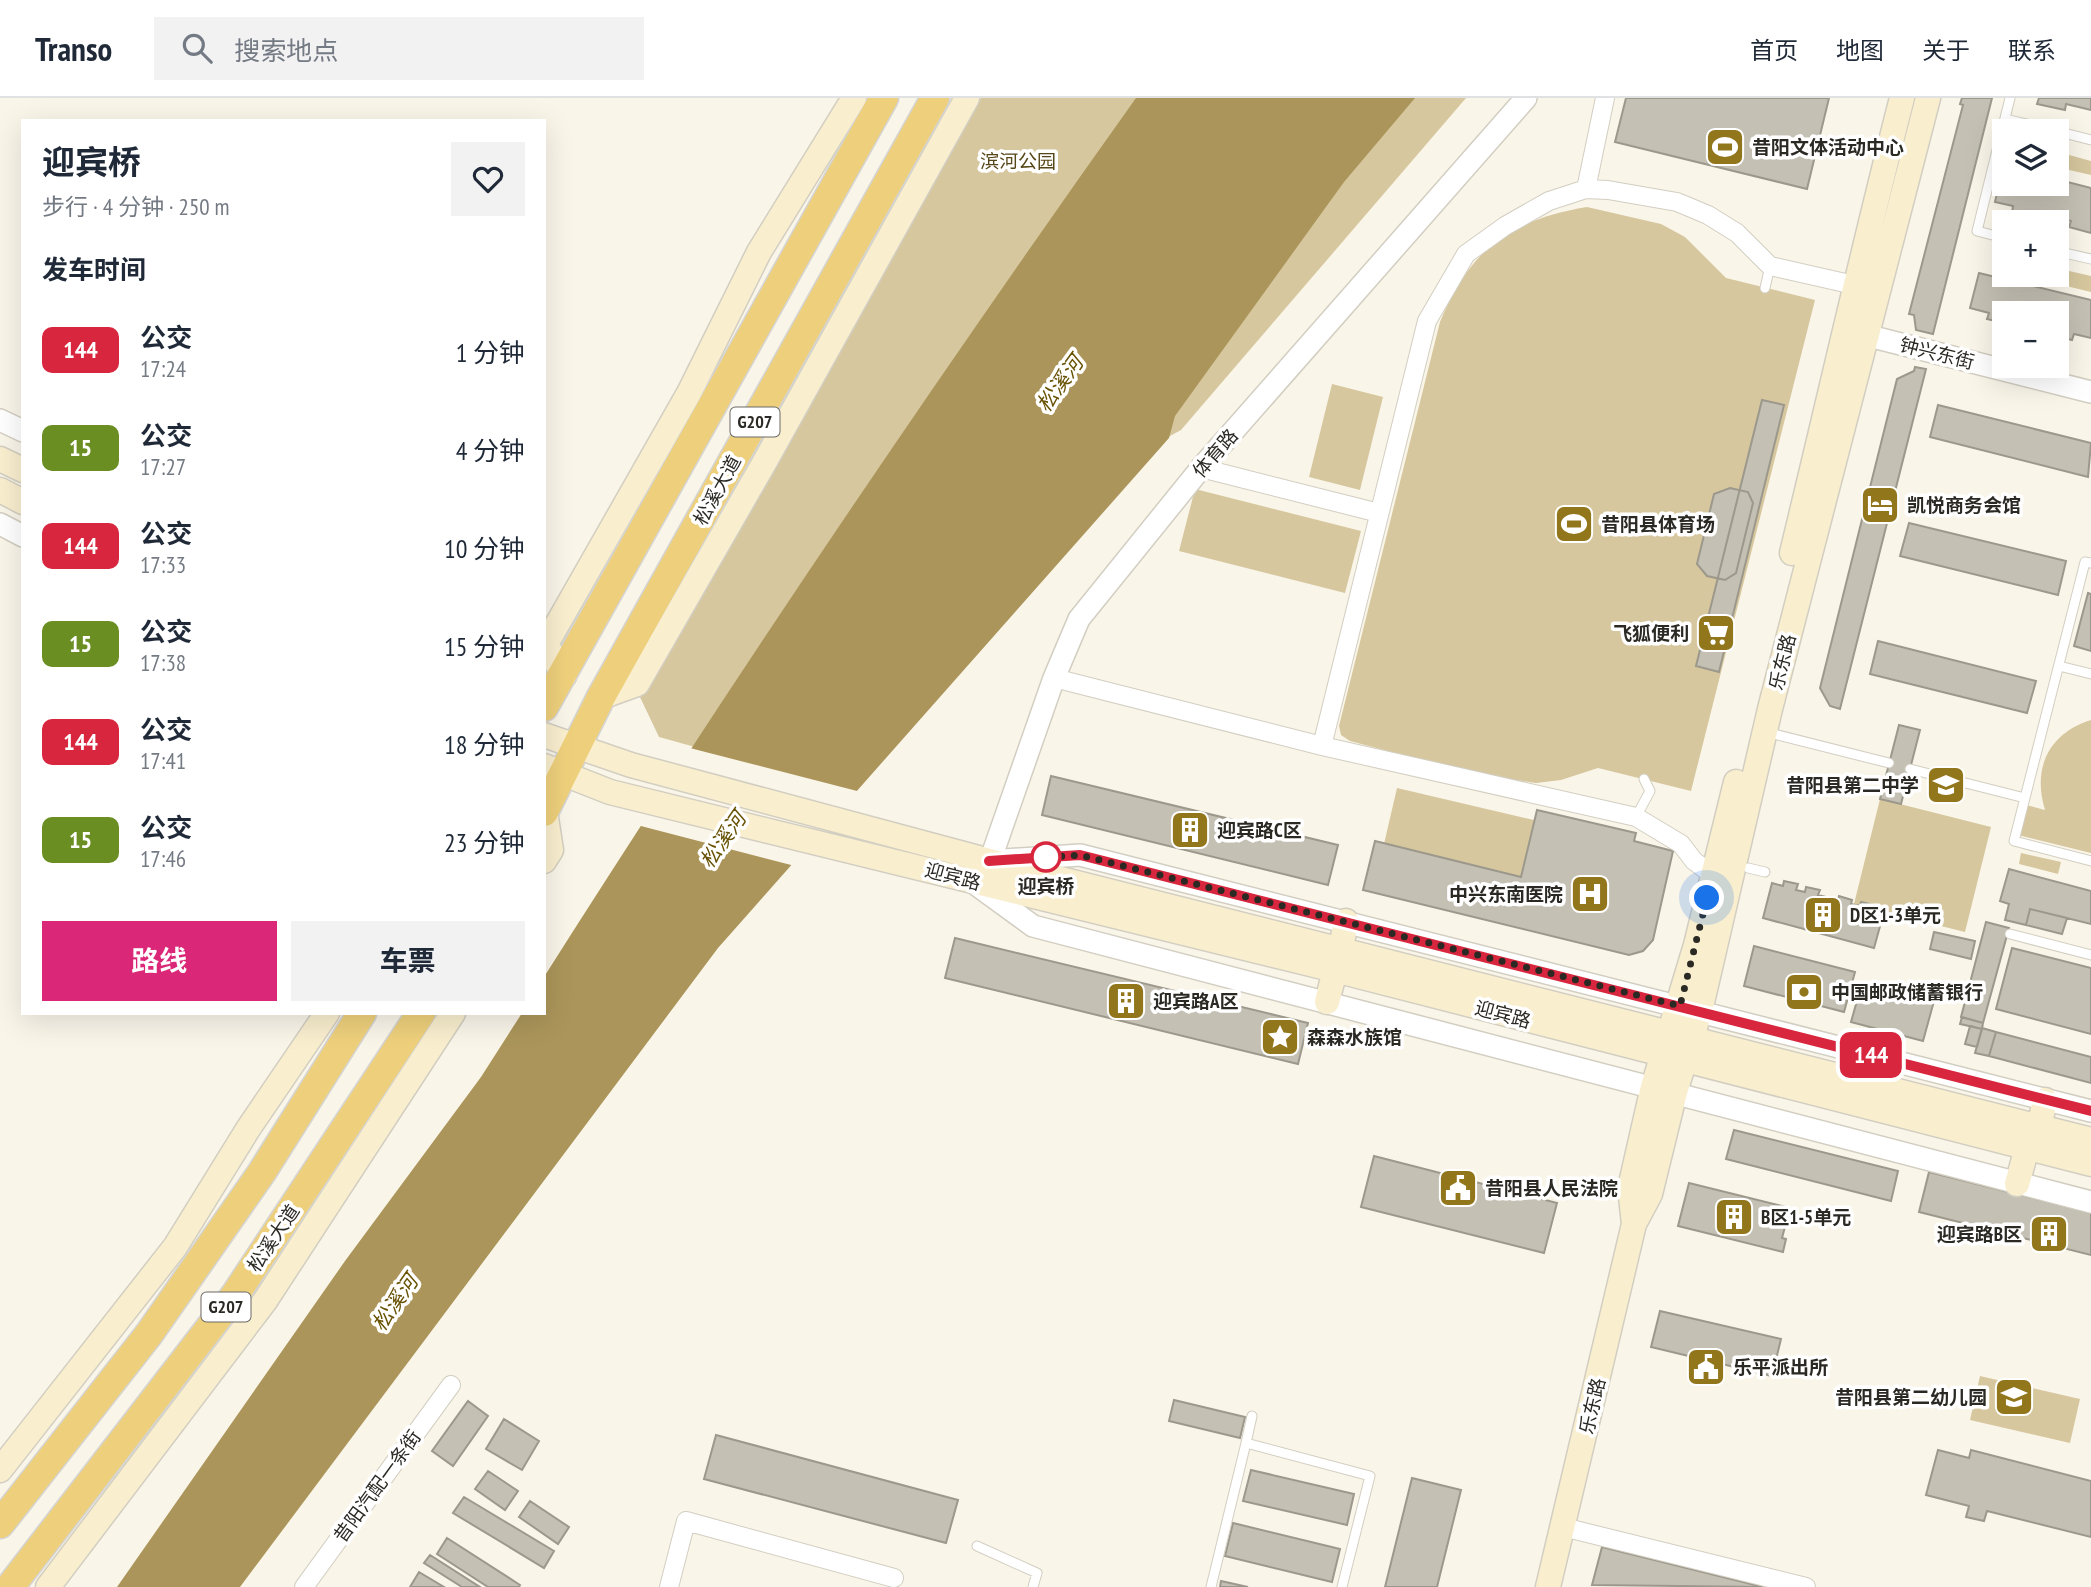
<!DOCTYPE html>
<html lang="zh">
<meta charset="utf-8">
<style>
body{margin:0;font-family:"PT Sans Narrow","Noto Sans SC",sans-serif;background:#f2f2f3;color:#1f2937;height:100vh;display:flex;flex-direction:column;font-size:26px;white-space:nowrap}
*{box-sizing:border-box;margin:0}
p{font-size:23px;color:#747a83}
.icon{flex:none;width:38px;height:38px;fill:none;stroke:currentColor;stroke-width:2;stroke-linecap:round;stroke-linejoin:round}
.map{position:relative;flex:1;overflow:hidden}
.drawer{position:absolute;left:21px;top:21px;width:525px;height:896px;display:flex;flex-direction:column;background:#fff;border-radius:0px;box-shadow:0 7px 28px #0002}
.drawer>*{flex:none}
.badge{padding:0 14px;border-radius:10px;font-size:24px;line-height:46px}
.fabs{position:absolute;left:1992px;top:21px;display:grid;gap:14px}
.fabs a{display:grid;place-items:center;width:77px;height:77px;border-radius:0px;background:#fff;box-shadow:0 7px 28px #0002;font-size:35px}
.you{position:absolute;width:35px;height:35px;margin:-18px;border:5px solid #fff;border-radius:50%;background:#1a73e8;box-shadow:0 0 0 10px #1a73e833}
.map>.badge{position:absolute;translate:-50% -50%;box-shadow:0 0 0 4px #fff}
h2{padding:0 21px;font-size:26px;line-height:63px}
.round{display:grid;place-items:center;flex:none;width:74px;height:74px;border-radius:0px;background:#f2f2f3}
.overview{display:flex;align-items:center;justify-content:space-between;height:119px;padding:0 21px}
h1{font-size:33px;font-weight:700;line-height:52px}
.button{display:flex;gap:14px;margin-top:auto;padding:14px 21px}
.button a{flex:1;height:80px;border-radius:0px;background:#db2777;color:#fff;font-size:28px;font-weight:700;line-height:80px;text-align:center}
.button a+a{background:#f2f2f3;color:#1f2937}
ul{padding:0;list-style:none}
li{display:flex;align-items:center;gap:21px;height:98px;padding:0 21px}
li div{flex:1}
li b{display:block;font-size:26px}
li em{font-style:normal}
li .badge{min-width:77px;font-weight:700;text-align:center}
header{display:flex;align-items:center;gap:42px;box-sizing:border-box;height:98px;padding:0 35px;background:#fff;border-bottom:2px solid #e0e1e3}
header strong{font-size:33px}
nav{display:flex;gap:38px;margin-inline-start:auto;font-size:24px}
.search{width:490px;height:63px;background:#f2f2f3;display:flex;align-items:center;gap:18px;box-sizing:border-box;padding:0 24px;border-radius:0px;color:#747a83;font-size:26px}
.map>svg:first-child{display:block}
.green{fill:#d6c79e}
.water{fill:#ab955a}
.pier{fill:#faf5e9}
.building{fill:#c4c0b4;stroke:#9c988c;stroke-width:2}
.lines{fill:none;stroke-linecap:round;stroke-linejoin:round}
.service-casing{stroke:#d2cec1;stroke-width:11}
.minor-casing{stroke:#d2cec1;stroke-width:20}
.tertiary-casing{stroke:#d2cec1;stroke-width:24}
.secondary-casing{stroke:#d2cec1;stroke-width:27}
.trunk-casing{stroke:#d4d4d3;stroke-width:31}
.service{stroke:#fff;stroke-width:9}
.minor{stroke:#fff;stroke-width:18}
.tertiary{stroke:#fff;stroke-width:21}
.secondary{stroke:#f9eece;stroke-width:24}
.trunk{stroke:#eed07c;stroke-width:28}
.line-casing{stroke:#fff;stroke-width:16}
.line{stroke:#d7263d;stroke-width:10}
.walk{stroke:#2a2924;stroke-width:7;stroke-dasharray:0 12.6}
.stop-dot{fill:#fff;stroke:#d7263d;stroke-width:3.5}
.labels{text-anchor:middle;stroke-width:7;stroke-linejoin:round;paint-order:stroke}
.shield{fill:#fff;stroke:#6a6966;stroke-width:2}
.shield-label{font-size:18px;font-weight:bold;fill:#2a2924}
.poi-label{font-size:19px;font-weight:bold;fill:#2a2924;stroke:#fff;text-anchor:start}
.park-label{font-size:19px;fill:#574718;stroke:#fff}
.street-label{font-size:19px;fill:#2a2924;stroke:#fff}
.stop-label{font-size:19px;font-weight:bold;fill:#2a2924;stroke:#fff}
.water-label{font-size:21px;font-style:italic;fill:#685204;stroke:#fff}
</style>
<header>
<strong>Transo</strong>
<div class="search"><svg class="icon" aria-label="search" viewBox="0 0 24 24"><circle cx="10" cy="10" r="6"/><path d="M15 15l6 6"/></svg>搜索地点</div>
<nav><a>首页</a><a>地图</a><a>关于</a><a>联系</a></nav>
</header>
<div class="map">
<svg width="2091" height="1489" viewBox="0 0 2091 1489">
<rect width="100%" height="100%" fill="#faf5e9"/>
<path class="green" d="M 981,0 L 1138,0 L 695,649 L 659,639 L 639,597 L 775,364 Z
M 1399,0 L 1466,0 L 1181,332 L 1161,343 L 1170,314 Z
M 2058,54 L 2091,63 L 2091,77 L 2056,69 Z
M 1587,109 L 1661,126 L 1685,139 L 1726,180 L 1815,202 L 1691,693 L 1598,670 L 1561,682 L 1536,685 L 1475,676 L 1350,643 L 1341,637 L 1339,628 L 1440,224 C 1470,151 1510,122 1587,109 Z
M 2056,170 L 2091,178 L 2091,194 L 2020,177 L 2056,177 Z
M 1332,286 L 1383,299 L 1360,392 L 1309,379 Z
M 1195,391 L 1361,433 L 1345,495 L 1179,453 Z
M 2091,622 L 2091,755 L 2018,737 L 2026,707 L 2045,712 C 2032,670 2049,635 2091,622 Z
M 1397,690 L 1534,722 L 1521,779 L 1384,746 Z
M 1880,701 L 1991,729 L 1965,834 L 1873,811 L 1874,807 L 1861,804 L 1860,808 L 1854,806 Z
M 2021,755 L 2061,764 L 2058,776 L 2019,766 Z
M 1980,1278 L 2080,1301 L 2070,1345 L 1970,1322 Z"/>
<path class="water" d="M 1136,0 L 1415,0 L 1344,84 L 1175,318 L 1169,340 L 718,850 L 240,1489 L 117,1489 L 345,1163 L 481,979 L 522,915 L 544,915 L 544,879 C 733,581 931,288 1136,0 Z"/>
<path class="pier" d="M 686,649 L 861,694 L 795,768 L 637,727 Z"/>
<path class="building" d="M 1626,0 L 1829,0 L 1807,91 L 1615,44 Z
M 1962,0 L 1992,0 L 1933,236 L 1916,232 L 1914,217 L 1909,216 L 1963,7 L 1960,6 Z
M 2039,0 L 2091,0 L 2091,12 L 2066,6 L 2065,12 L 2037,6 Z
M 2003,68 L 2004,86 L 2056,86 L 2056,81 L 2091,90 L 2091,135 L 2069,129 L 2071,123 L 2041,115 L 2039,122 L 2012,115 L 2013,108 L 1995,104 Z
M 1979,175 L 2091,202 L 2091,240 L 2074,236 L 2072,242 L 2056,238 L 2056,215 L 2004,215 L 2004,225 L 1987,221 L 1989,215 L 1970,210 Z
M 1915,269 L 1926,271 L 1840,611 L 1830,608 L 1820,590 L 1897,281 L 1914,273 Z
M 1762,302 L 1784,307 L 1719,574 L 1696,568 Z
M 1938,307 L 2091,345 L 2088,379 L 1930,339 Z
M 1730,390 L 1748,394 L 1753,405 L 1736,475 L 1725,482 L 1707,478 L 1697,466 L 1714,396 Z
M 1909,425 L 2066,463 L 2058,497 L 1900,458 Z
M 2088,495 L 2091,496 L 2091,553 L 2074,548 Z
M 1878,543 L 2036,583 L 2027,615 L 1870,576 Z
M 1899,627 L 1920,632 L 1901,706 L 1880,701 Z
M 1051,678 L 1338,747 L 1328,787 L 1042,717 Z
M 1537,712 L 1636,735 L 1634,743 L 1673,753 L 1653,842 L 1643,853 L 1629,857 L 1363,792 L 1375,743 L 1521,779 Z
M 2009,771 L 2091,793 L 2091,826 L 2030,811 L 2026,827 L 2005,822 L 2009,806 L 2000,803 Z
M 1784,783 L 1798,786 L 1796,792 L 1805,794 L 1806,789 L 1820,792 L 1818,797 L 1838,802 L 1839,798 L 1852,802 L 1851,806 L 1860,808 L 1861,804 L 1874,807 L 1873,811 L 1884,814 L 1874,850 L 1763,820 L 1772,785 L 1783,788 Z
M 2030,811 L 2067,820 L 2062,836 L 2026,827 Z
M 1986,824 L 2009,830 L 1983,925 L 1961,919 Z
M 1934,834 L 1975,843 L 1971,861 L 1930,851 Z
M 955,840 L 1308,925 L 1298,966 L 945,880 Z
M 1754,848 L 1855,874 L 1844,914 L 1744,888 Z
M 2012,850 L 2091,870 L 2091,936 L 1996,911 Z
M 1862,885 L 1934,903 L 1923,943 L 1851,924 Z
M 1962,919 L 1983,925 L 1982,931 L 1960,926 Z
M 1970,928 L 1982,931 L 1977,949 L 1965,946 Z
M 1982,930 L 1996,934 L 1989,958 L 1975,955 Z
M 1996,934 L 2091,959 L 2091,985 L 1989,958 Z
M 1734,1032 L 1898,1073 L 1891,1103 L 1726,1061 Z
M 1374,1058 L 1557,1105 L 1544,1155 L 1361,1109 Z
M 1929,1074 L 2091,1115 L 2091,1157 L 1919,1114 Z
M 1689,1085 L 1790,1110 L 1782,1140 L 1786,1141 L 1783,1154 L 1678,1128 Z
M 1660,1213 L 1781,1241 L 1772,1278 L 1651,1249 Z
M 1174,1302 L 1245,1319 L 1240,1340 L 1169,1323 Z
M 468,1303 L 488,1318 L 453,1368 L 432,1353 Z
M 504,1321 L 539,1343 L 522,1372 L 486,1351 Z
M 716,1337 L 958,1402 L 946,1445 L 704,1381 Z
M 1938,1352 L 1969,1360 L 1971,1352 L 2091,1383 L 2091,1439 L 1987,1413 L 1984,1423 L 1966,1419 L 1969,1408 L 1926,1397 Z
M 1251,1372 L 1354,1396 L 1347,1427 L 1243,1403 Z
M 488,1373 L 518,1393 L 505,1412 L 475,1391 Z
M 1412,1380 L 1461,1392 L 1437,1489 L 1385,1489 Z
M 464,1399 L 554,1453 L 544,1470 L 453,1415 Z
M 530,1403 L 569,1429 L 558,1446 L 519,1419 Z
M 1233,1425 L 1340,1451 L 1332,1484 L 1225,1458 Z
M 447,1440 L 520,1487 L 519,1489 L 488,1489 L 437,1456 Z
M 1602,1449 L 1763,1489 L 1592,1487 Z
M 430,1457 L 480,1489 L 462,1489 L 424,1465 Z
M 419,1474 L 444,1489 L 410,1489 Z
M 1221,1483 L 1248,1489 L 1220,1489 Z"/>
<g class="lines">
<g class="service-casing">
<path id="service" d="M 2005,21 L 2056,33
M 2056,33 L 2091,42
M 2004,140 L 1977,133 L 2010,0
M 2056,153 L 2091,161
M 1765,190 L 1770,168
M 2091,465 L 2085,464 L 2014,743 L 2091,763
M 2059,568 L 2091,576
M 1766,634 L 1889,665
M 1910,671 L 2025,700
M 1636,719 L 1650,693 L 1644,681
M 1748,770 L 1765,774
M 2010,836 L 2091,857
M 1252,1318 L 1246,1345 L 1370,1378 L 1342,1489
M 977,1448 L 1037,1475 L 1033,1489
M 1211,1489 L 1246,1345"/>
</g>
<g class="minor-casing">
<path id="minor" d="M 1586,91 L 1605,0
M 1201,370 L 1379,415
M 1054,580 L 1322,648 L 1636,719 L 1681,746 L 1694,763 L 1713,777
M 1322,648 L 1427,223 L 1466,156 L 1505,128 L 1549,103 L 1586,91 L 1608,92 L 1677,104 L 1708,117 L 1737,135 L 1770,168 L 1854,187
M 1563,1429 L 1806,1489
M 304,1489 L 451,1287
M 669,1489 L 686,1423 L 894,1480"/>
</g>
<g class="tertiary-casing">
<path id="tertiary" d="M 1526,0 L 1201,370 L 1079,521 L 1054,580 L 990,763 L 1080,757 L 2091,1013
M 1865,237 L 2091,294
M 0,322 L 23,333
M 0,426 L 23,438
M 974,785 L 1033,828 L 2091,1104"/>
</g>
<g class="secondary-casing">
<path id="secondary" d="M 0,361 L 23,372
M 0,392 L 23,404
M 1792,455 C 1829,303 1863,151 1902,0
M 564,578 L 546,546 L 689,295 L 759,154 L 854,0
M 601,599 L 637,586 L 763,367 L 967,0
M 544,637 L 631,667 L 990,763 L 2091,1042
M 544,668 L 610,694 L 1335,872 L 2091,1066
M 544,763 L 551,752 L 545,713
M 1341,850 L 1346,823
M 1327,904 L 1335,872
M 2039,1030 L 2045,1002
M 2017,1086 L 2027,1050
M 1634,1126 L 1630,1090 L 1653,989 L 1696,847 L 1736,684
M 0,1372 L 175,1149 L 248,1031 L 327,915
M 48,1489 L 265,1203 L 453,915
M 1548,1489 L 1634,1126 L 1650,1096 L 1675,994 L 1700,913 L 1770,611 L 1928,0"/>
</g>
<g class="trunk-casing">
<path id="trunk" d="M 544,609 L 884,0
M 544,714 L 601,599 L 935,0
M 0,1426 L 149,1236 L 262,1074 L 362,915
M 10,1489 L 235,1197 L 421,915"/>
</g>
<use href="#service" class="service"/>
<use href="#minor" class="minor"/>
<use href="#tertiary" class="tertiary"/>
<use href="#secondary" class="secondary"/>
<use href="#trunk" class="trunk"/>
</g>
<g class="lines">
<g class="line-casing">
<path id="line" d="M 989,763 L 1080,757 L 2091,1013"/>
</g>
<use href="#line" class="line"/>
<path class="walk" d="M 1046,759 L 1035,760 L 1080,757 L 1680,908 L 1707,800"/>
</g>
<defs>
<g id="stadium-square" transform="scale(2.0125)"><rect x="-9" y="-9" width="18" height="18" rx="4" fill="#92761c" stroke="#fff"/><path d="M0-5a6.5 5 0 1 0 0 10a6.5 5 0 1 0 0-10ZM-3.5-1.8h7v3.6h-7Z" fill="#fff"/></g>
<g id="hotel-square" transform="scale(2.0125)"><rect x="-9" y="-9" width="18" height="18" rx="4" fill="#92761c" stroke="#fff"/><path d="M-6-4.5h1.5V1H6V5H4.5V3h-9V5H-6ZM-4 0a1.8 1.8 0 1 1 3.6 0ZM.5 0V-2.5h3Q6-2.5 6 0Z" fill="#fff"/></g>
<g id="supermarket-square" transform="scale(2.0125)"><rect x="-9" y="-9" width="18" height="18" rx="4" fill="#92761c" stroke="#fff"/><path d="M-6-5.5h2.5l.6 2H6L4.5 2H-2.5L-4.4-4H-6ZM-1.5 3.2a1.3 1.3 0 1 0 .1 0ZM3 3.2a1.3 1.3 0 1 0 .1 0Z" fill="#fff"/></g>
<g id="school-square" transform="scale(2.0125)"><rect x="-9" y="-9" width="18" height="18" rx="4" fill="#92761c" stroke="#fff"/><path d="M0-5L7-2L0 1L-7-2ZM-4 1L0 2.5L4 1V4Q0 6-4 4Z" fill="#fff"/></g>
<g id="building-square" transform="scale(2.0125)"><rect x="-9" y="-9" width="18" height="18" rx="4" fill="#92761c" stroke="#fff"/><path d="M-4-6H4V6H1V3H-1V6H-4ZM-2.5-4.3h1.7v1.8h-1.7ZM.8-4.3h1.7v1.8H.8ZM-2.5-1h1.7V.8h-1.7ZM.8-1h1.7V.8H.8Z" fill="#fff"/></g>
<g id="hospital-square" transform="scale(2.0125)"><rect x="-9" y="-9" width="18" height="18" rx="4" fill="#92761c" stroke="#fff"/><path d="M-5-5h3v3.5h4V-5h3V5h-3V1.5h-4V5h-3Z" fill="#fff"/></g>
<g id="bank-square" transform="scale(2.0125)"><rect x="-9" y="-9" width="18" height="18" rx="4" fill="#92761c" stroke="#fff"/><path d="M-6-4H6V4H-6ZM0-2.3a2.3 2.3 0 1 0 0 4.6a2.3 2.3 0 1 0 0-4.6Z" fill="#fff"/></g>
<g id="sight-square" transform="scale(2.0125)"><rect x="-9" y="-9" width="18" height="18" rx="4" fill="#92761c" stroke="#fff"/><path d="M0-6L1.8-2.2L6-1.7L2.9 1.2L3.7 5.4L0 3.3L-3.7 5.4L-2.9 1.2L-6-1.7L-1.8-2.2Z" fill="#fff"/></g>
<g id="civic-square" transform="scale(2.0125)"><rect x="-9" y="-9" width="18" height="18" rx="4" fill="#92761c" stroke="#fff"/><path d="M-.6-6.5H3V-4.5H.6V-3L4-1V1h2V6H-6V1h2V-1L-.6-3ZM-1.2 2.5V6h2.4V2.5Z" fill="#fff"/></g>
</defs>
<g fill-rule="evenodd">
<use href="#stadium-square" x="1725" y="49"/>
<use href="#hotel-square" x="1880" y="407"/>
<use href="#stadium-square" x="1574" y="426"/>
<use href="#supermarket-square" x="1716" y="535"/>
<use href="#school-square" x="1946" y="687"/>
<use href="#building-square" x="1190" y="732"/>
<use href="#hospital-square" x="1590" y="796"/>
<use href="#building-square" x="1823" y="817"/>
<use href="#bank-square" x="1804" y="894"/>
<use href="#building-square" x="1126" y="903"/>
<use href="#sight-square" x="1280" y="939"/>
<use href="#civic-square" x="1458" y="1090"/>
<use href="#building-square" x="1734" y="1119"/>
<use href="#building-square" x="2049" y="1136"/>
<use href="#civic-square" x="1706" y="1269"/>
<use href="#school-square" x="2014" y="1299"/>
</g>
<circle class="stop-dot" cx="1046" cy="759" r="14"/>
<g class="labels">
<g class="shield">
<rect x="730.5" y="309.5" width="49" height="29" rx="5"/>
<rect x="201.5" y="1194.5" width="49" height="29" rx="5"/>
</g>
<g class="shield-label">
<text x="755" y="330">G207</text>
<text x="226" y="1215">G207</text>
</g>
<g class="poi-label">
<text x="1752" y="56">昔阳文体活动中心</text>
<text x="1907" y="414">凯悦商务会馆</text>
<text x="1601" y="433">昔阳县体育场</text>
<text x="1689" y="542" text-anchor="end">飞狐便利</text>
<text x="1919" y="694" text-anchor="end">昔阳县第二中学</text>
<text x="1217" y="739">迎宾路C区</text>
<text x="1563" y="803" text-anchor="end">中兴东南医院</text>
<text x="1850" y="824">D区1-3单元</text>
<text x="1831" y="901">中国邮政储蓄银行</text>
<text x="1153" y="910">迎宾路A区</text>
<text x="1307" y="946">森森水族馆</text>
<text x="1485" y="1097">昔阳县人民法院</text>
<text x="1761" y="1126">B区1-5单元</text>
<text x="2022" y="1143" text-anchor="end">迎宾路B区</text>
<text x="1733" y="1276">乐平派出所</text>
<text x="1987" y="1306" text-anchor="end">昔阳县第二幼儿园</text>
</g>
<g class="park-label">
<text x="1018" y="70">滨河公园</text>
</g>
<g class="street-label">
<text transform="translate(1937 255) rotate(14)" y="7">钟兴东街</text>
<text transform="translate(1215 355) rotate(-49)" y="7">体育路</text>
<text transform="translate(717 392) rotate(-61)" y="7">松溪大道</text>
<text transform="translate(1782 564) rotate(-76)" y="7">乐东路</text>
<text transform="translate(953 778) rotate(15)" y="7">迎宾路</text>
<text transform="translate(1503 916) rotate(15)" y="7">迎宾路</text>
<text transform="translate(273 1140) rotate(-56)" y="7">松溪大道</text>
<text transform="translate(1592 1308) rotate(-77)" y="7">乐东路</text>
<text transform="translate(377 1388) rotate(-54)" y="7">昔阳汽配一条街</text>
</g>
<g class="stop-label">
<text x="1046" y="795">迎宾桥</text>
</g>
<g class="water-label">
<text transform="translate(1060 286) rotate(-54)" y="7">松溪河</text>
<text transform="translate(723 742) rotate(-55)" y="7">松溪河</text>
<text transform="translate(395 1205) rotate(-55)" y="7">松溪河</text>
</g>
</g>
</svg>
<div class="fabs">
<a><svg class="icon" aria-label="layers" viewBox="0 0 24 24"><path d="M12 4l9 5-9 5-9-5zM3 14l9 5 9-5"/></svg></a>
<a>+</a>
<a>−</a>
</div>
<div class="you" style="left:1707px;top:800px"></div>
<b class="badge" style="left:1871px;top:957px;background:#d7263d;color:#fff">144</b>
<section class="drawer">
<div class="overview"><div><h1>迎宾桥</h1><p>步行 · 4 分钟 · 250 m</p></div><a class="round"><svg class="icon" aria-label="heart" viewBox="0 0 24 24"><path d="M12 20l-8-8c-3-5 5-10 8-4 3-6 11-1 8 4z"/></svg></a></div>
<h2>发车时间</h2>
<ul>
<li><span class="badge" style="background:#d7263d;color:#fff">144</span><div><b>公交</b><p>17:24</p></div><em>1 分钟</em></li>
<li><span class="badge" style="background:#6b8e23;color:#fff">15</span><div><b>公交</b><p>17:27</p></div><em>4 分钟</em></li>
<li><span class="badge" style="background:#d7263d;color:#fff">144</span><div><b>公交</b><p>17:33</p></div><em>10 分钟</em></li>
<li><span class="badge" style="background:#6b8e23;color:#fff">15</span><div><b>公交</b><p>17:38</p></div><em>15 分钟</em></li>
<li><span class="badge" style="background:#d7263d;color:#fff">144</span><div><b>公交</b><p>17:41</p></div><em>18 分钟</em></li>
<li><span class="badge" style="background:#6b8e23;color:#fff">15</span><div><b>公交</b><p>17:46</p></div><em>23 分钟</em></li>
</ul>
<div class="button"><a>路线</a><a>车票</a></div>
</section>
</div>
